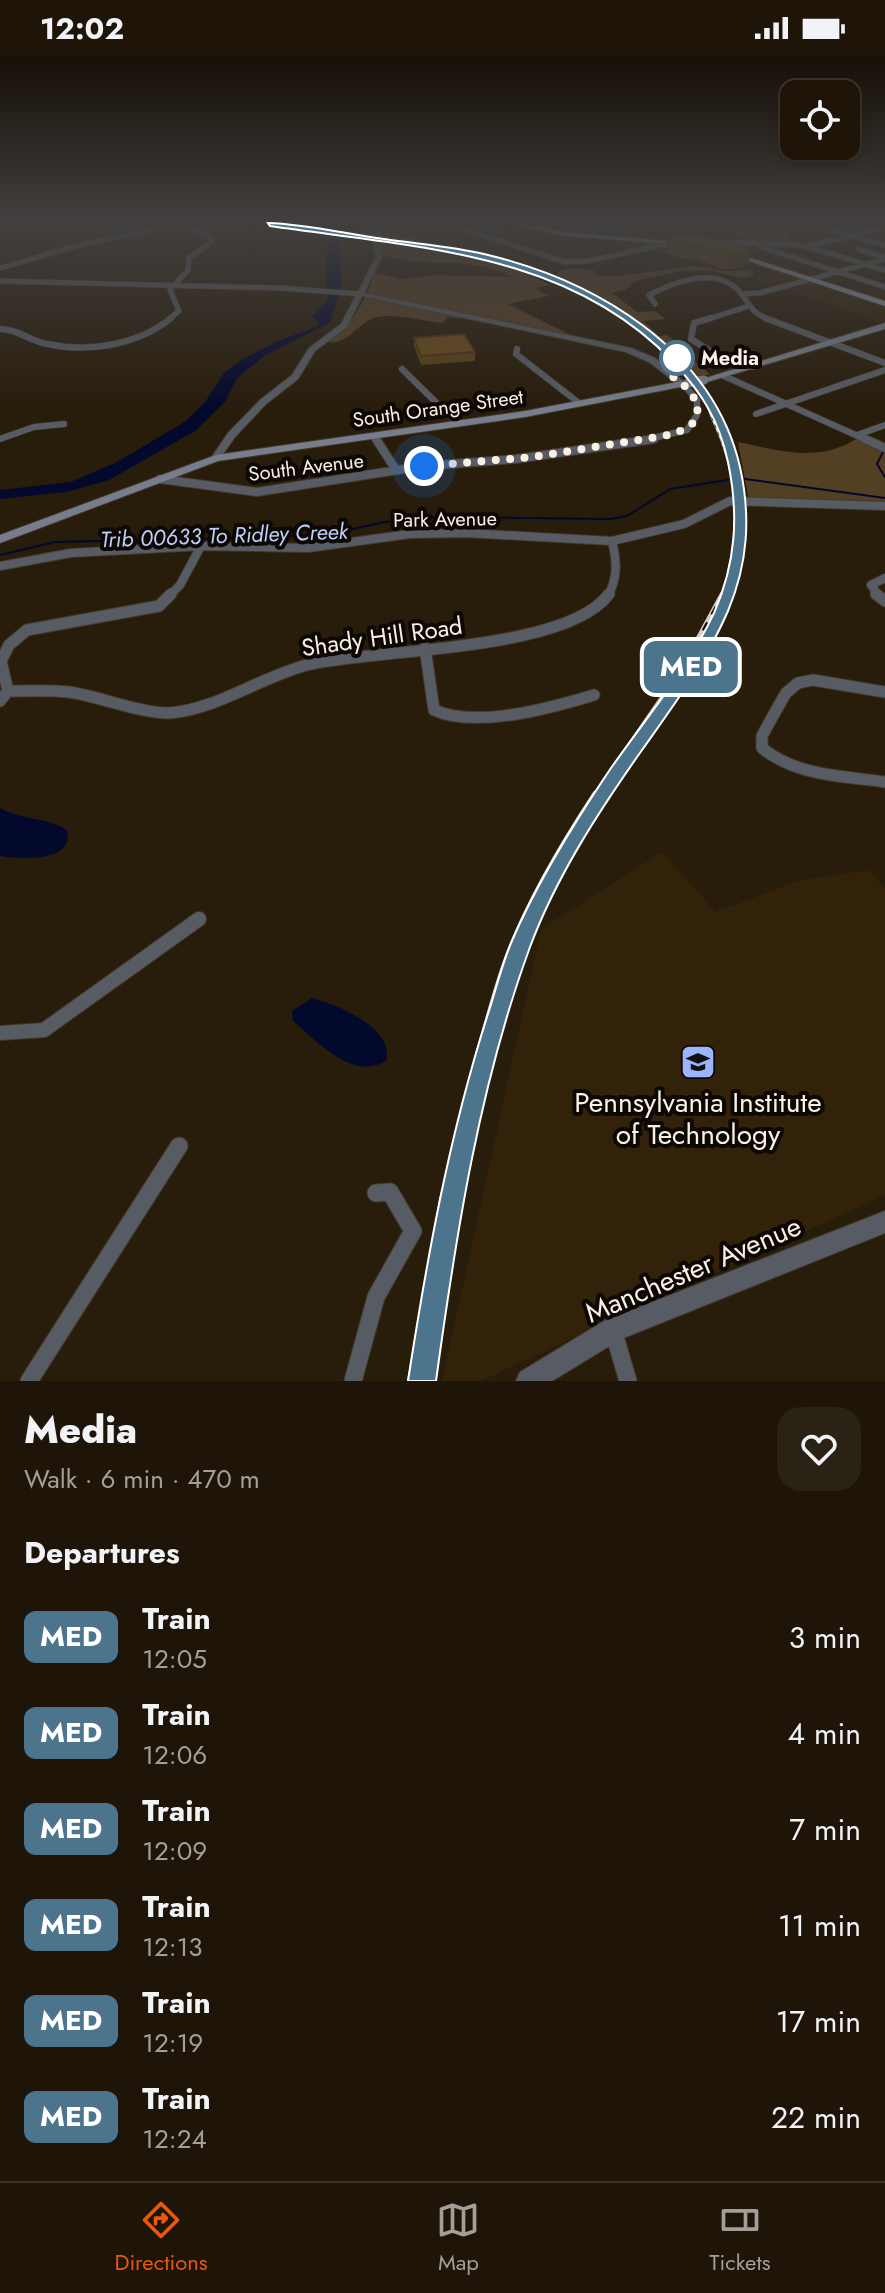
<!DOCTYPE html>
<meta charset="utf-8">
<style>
body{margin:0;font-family:Jost,sans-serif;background:#2b2216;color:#f1f3f6;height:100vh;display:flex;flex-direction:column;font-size:30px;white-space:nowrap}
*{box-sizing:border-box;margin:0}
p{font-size:26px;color:#a19f9c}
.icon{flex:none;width:44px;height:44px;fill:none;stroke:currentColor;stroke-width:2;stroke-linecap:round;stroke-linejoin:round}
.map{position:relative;height:1325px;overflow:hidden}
.details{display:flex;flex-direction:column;background:#1e1508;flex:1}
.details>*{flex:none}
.badge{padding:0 16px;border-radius:12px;font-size:28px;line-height:52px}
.buttons{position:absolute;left:780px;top:24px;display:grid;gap:16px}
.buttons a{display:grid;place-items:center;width:80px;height:80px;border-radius:16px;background:#1e1508;box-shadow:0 4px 12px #0003,0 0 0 2px #3c3429;font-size:40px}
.you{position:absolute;width:40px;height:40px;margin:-20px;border:6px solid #fff;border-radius:50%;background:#1a73e8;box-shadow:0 0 0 12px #1a73e833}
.map>.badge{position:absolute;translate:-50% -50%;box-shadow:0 0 0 4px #fff}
h2{padding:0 24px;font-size:30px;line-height:72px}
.round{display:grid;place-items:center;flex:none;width:84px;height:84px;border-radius:24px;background:#2b2216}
.summary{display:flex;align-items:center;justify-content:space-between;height:136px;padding:0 24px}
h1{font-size:38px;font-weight:800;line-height:60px}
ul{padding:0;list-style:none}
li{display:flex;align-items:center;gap:24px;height:96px;padding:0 24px}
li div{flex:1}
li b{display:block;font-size:30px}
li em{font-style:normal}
li .badge{min-width:88px;font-weight:700;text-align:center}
.status{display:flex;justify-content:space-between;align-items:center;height:56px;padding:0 40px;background:#1e1508;direction:ltr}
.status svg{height:22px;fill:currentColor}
.tab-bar{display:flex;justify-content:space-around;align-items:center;height:112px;border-top:2px solid #3c3429;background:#1e1508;font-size:22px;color:#a19f9c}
.tab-bar a{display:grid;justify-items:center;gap:4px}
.tab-bar .active{color:#ea580c}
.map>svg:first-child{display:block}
.built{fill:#32220a}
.green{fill:#533f24}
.water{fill:#03082d}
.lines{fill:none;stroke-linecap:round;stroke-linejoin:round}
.stream{stroke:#03082d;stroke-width:2}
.minor-far5-casing{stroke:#453a2a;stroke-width:6}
.minor-far4-casing{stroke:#453a2a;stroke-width:7}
.minor-far3-casing{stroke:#453a2a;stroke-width:10}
.minor-far2-casing{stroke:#453a2a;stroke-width:13}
.minor-far1-casing{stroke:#453a2a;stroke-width:16}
.minor-casing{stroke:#453a2a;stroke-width:19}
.tertiary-casing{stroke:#453a2a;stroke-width:2}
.secondary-casing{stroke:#453a2a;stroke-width:2}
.primary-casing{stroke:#453a2a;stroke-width:2}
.minor-far5{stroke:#575b64;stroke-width:5}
.minor-far4{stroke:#575b64;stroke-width:6}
.minor-far3{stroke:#575b64;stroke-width:8}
.minor-far2{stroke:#575b64;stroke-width:11}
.minor-far1{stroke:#575b64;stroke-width:14}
.minor{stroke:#575b64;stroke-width:17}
.tertiary{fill:#575b64;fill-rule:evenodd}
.secondary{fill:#777d8c;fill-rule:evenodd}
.primary{fill:#9097aa;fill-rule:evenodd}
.rail-far3-casing{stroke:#d7cdc2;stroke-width:3}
.rail-far2-casing{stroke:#d7cdc2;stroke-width:6}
.rail-far1-casing{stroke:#d7cdc2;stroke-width:7}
.rail-casing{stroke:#d7cdc2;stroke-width:8}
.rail-far3{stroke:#0d0803;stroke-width:2;stroke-dasharray:4;stroke-linecap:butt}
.rail-far2{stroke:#0d0803;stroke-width:3;stroke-dasharray:9;stroke-linecap:butt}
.rail-far1{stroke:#0d0803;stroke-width:4;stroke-dasharray:11;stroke-linecap:butt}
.rail{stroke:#0d0803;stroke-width:5;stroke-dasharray:14;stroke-linecap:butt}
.secondary-bridge-casing{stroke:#453a2a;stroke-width:10;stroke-linecap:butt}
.secondary-bridge{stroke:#777d8c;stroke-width:9}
.wall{fill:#593f17}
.shaded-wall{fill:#493313}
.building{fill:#68491b;stroke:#493313;stroke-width:2}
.line{fill:#4c748c;stroke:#fff;stroke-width:2}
.walk{stroke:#f9f0e6;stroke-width:8;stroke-dasharray:0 14.4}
.stop-dot{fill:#fff;stroke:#4c748c;stroke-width:4}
.labels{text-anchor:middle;stroke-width:8;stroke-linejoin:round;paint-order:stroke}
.far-stop-label{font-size:20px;font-weight:bold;fill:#f9f0e6;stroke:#0d0803;text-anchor:start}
.far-street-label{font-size:20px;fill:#f9f0e6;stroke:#0d0803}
.far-water-label{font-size:22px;font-style:italic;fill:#becffa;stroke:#0d0803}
.street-label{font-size:24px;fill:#f9f0e6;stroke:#0d0803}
.near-poi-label{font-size:28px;fill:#f9f0e6;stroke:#0d0803}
.near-street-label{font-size:28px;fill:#f9f0e6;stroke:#0d0803}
</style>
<div class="status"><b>12:02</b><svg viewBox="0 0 49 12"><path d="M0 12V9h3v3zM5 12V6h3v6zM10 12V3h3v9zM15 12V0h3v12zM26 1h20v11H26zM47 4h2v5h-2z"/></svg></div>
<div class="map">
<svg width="885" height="1325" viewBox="0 0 885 1325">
<rect width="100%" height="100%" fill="#281c0b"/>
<path class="built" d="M 782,214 L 858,239 L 885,232 L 885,268 L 752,222 Z
M 662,796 L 716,856 L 800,824 L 869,814 L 885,833 L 885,1139 L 481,1325 L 442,1325 L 541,873 Z"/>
<path class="green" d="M 390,168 L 419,170 L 404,170 L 396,174 L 396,177 L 407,181 L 417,179 L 430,188 L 416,189 C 463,196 509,208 550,229 L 535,232 L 548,240 L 508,248 L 579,283 L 370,238 L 368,235 L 375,217 L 400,223 L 436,219 L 513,221 C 479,205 456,208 420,206 C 407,206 395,200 382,200 L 379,185 L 382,173 Z
M 715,168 L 780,168 L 792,186 C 761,185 740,187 715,168 Z
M 692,210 C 704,210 721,216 732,215 C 740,215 744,213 752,214 L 754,219 L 743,222 L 712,215 L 681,215 L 635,225 L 625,234 L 612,237 L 637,256 L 655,255 L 665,263 L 643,265 L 659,280 L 666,279 L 693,295 L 687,296 L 688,300 L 710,318 L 699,321 C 654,274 606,243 547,217 L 557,219 L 559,215 L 576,212 L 596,215 L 595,219 L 618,220 Z
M 369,241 L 499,267 L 448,261 L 442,267 C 423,265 396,257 377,261 C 358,265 350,289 328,286 L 348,270 L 365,242 Z
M 858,382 L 885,393 L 885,450 L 749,445 L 738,386 C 781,395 819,407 858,382 Z"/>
<path class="water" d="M 372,168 L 338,182 C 340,185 341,221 341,227 C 341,240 332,253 331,266 L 264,300 L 237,322 L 225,346 L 195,375 L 109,424 L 66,436 L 0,443 L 0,434 L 71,426 L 117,406 L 186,365 L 206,345 L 224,317 L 241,304 L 276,286 L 320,269 L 312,260 L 328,245 L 326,212 L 330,181 L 354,170 Z
M 0,752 C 21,764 47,761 67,774 C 75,807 20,803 0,800 Z
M 312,942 C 338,949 395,972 386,1005 C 352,1025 318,986 293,965 L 292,955 Z"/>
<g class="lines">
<path class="stream" d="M 884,394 L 877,408 L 885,421
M 745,423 L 885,442
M 0,499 L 55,486 L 320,480 L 385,466 L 440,461 L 611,463 L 627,460 L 670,433 L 728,424"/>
<g class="minor-far5-casing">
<path id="minor-far5" d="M 449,168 L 565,206 L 588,205 L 680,185
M 582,171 L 591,172 L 594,180
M 824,172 L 885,189
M 403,174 L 436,168
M 709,185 L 801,189 L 885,214
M 807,190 L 885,172
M 761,191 L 885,231
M 858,193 L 885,201
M 0,212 L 83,188 L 182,168
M 0,225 L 280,232 L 361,238
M 741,238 L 760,237 L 885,203
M 655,248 L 649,239 C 674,226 715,210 739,235 C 752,249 748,255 770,264
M 168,264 L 179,255 L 170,234 L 188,214 L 189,202 L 212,186 L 210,181 L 183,168
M 705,264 L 746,251"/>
</g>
<g class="minor-far4-casing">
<path id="minor-far4" d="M 711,262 L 694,267 L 691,283 L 713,297 L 752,311
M 765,262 L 885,307
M 0,273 C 18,273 30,285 47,288 C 88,297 138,289 171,262
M 517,293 L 516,298 L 579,347
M 402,313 L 457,367
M 724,320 L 869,385
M 756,358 L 885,314
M 857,379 L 885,369
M 374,380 L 377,385
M 0,383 L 34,371 L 64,368
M 640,385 L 687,374 L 697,359 L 697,344 L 683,328"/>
</g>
<g class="minor-far3-casing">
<path id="minor-far3" d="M 376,383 L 396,414
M 865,383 L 885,392
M 160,423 L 257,436 L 424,410 L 516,403 L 654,383
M 0,510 L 71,497 L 201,490 L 308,492 L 410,478 L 466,477 L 612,485 L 684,468 L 730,445 L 885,450
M 169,540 L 180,529 L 201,490
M 608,540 C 618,521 617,506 612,485
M 879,540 L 871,529 L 885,522"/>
</g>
<g class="minor-far2-casing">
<path id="minor-far2" d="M 876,538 L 885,545
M 425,592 L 434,654 C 476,673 551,652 594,639
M 8,635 C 28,635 49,634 69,636 C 98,640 142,658 170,657 C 217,653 261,621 307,609 C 378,592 566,596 609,538
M 8,635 L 1,605 L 9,589 L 27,574 L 159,550 L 171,538
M 885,636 L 813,624 L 798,627 L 786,637 L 774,658 L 762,680 L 762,692 C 796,720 843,720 885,726
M 0,645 L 8,635"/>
</g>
<g class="minor-far1-casing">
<path id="minor-far1" d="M 0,977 L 44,974 L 199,863"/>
</g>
<g class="minor-casing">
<path id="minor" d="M 613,1274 L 628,1325
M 29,1325 L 179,1090
M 353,1325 L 376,1241 L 413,1175 L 390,1136 L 376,1137"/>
</g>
<g class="tertiary-casing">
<path id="tertiary" d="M 382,168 L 390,168 L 381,174 L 378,183 L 382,201 L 364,237 L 631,292 L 655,302 L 687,328 L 680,330 L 649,306 L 626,296 L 362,240 L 347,271 L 315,295 L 298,323 L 266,348 L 235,381 L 219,404 L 213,404 L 211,402 L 228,377 L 260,344 L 292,319 L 309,292 L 341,268 L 376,201 L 372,183 L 376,172 Z
M 885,1155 L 885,1177 L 621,1283 L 552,1325 L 516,1325 L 520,1316 L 604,1265 Z"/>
</g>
<g class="secondary-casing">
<path id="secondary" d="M 885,267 L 885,273 L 707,326 L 699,324 Z
M 688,324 L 691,325 L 691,329 L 525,361 L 218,405 L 0,487 L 0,479 L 216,399 L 525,355 Z"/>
</g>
<g class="primary-casing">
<path id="primary" d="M 512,168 L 526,168 L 564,176 L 691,187 L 688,189 L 564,180 Z
M 729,195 L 885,245 L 885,250 L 727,198 Z"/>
</g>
<use href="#minor-far5" class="minor-far5"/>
<use href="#minor-far4" class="minor-far4"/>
<use href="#minor-far3" class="minor-far3"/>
<use href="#minor-far2" class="minor-far2"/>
<use href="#minor-far1" class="minor-far1"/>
<use href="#minor" class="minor"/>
<use href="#tertiary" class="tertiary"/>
<use href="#secondary" class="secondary"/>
<use href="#primary" class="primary"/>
<g class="rail-far3-casing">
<path id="rail-far3" d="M 262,168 C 406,182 580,198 681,314 C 688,321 696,328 701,336 C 707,346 711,359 716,370 C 741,426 741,482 722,540"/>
</g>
<g class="rail-far2-casing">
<path id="rail-far2" d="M 595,740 L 680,617 L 723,538"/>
</g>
<g class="rail-far1-casing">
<path id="rail-far1" d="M 479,997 C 489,963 497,929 510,896 C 532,840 563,788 596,738"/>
</g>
<g class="rail-casing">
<path id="rail" d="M 411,1325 L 443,1144 L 480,995"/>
</g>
<use href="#rail-far3" class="rail-far3"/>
<use href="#rail-far2" class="rail-far2"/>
<use href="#rail-far1" class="rail-far1"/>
<use href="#rail" class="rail"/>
<g class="secondary-bridge-casing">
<path id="secondary-bridge" d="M 688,327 L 704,324"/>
</g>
<use href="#secondary-bridge" class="secondary-bridge"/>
</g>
<path class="wall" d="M 688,177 L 748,208 L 727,214 L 695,203 L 688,204 L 664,196 L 667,181 Z
M 414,282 L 475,296 L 475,305 L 421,309 L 414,290 Z"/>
<path class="shaded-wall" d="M 697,188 L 695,203 L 688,204 L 691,189 Z
M 752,193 L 748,208 L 727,214 L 730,198 Z"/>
<path class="building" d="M 688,177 L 752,193 L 730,198 L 697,188 L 691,189 L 667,181 Z
M 464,278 L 475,296 L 421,300 L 414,282 Z"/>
<linearGradient id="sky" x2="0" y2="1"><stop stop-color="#160f06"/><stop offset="0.47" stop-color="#42403f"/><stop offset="1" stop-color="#42403f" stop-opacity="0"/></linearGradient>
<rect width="885" height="354" fill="url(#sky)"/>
<path class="line" d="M 268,167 C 306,168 346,178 384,183 C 417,188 452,190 484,198 C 595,224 713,293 740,411 C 751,461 748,507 728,555 C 706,606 673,650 642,694 C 599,755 556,821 530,891 C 479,1030 456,1179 436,1325 L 408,1325 C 427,1202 449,1080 487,961 C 495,937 501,911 511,887 C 537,826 574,767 611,712 C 647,661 687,614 714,557 C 736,507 739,459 728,406 C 719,364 702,337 673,306 C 569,195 411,191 270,170 Z"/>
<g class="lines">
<path class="walk" d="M 424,410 L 533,401 L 675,378 L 692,368 L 697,359 L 698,347 L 683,328 L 666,316 L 677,302"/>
</g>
<defs>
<g id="school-square" transform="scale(1.8)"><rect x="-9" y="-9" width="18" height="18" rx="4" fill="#9ab5fd" stroke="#0d0803"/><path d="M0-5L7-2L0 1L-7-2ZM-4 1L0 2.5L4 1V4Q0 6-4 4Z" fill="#111"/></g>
</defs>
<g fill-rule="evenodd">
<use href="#school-square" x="698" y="1006"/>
</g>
<circle class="stop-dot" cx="677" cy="302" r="16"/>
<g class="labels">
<g class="far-stop-label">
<text x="701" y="309">Media</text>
</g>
<g class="far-street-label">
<text transform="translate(438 352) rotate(-8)" y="7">South Orange Street</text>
<text transform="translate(306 411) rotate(-7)" y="7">South Avenue</text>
<text transform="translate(445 463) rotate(-1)" y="7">Park Avenue</text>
</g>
<g class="far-water-label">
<text transform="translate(224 479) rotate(-2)" y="8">Trib 00633 To Ridley Creek</text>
</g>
<g class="street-label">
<text transform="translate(382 581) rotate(-8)" y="8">Shady Hill Road</text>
</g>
<g class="near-poi-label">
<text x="698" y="1056">Pennsylvania Institute<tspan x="698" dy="32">of Technology</tspan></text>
</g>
<g class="near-street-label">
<text transform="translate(693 1213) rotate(-23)" y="10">Manchester Avenue</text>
</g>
</g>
</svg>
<div class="buttons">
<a><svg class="icon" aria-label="locate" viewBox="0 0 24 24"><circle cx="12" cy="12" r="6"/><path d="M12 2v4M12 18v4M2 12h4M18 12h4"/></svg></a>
</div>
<div class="you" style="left:424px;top:410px"></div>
<b class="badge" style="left:691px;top:611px;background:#4c748c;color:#fff">MED</b>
</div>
<section class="details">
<div class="summary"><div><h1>Media</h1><p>Walk · 6 min · 470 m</p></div><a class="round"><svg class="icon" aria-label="heart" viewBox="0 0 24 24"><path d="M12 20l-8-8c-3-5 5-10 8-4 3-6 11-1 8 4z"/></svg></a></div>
<h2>Departures</h2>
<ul>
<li><span class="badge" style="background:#4c748c;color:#fff">MED</span><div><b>Train</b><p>12:05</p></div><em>3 min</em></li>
<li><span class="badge" style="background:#4c748c;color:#fff">MED</span><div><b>Train</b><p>12:06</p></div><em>4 min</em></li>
<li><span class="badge" style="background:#4c748c;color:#fff">MED</span><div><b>Train</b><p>12:09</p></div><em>7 min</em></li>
<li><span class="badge" style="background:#4c748c;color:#fff">MED</span><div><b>Train</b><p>12:13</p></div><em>11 min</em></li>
<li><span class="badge" style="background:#4c748c;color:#fff">MED</span><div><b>Train</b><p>12:19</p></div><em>17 min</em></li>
<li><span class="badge" style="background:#4c748c;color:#fff">MED</span><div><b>Train</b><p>12:24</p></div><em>22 min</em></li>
</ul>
</section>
<nav class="tab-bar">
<a class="active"><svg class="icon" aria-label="directions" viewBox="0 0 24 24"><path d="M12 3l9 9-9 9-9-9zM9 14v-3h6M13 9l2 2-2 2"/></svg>Directions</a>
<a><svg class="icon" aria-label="map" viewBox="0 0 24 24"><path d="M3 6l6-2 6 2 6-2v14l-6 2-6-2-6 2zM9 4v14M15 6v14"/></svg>Map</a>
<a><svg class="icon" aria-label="tickets" viewBox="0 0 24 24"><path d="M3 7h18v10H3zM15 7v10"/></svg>Tickets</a>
</nav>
